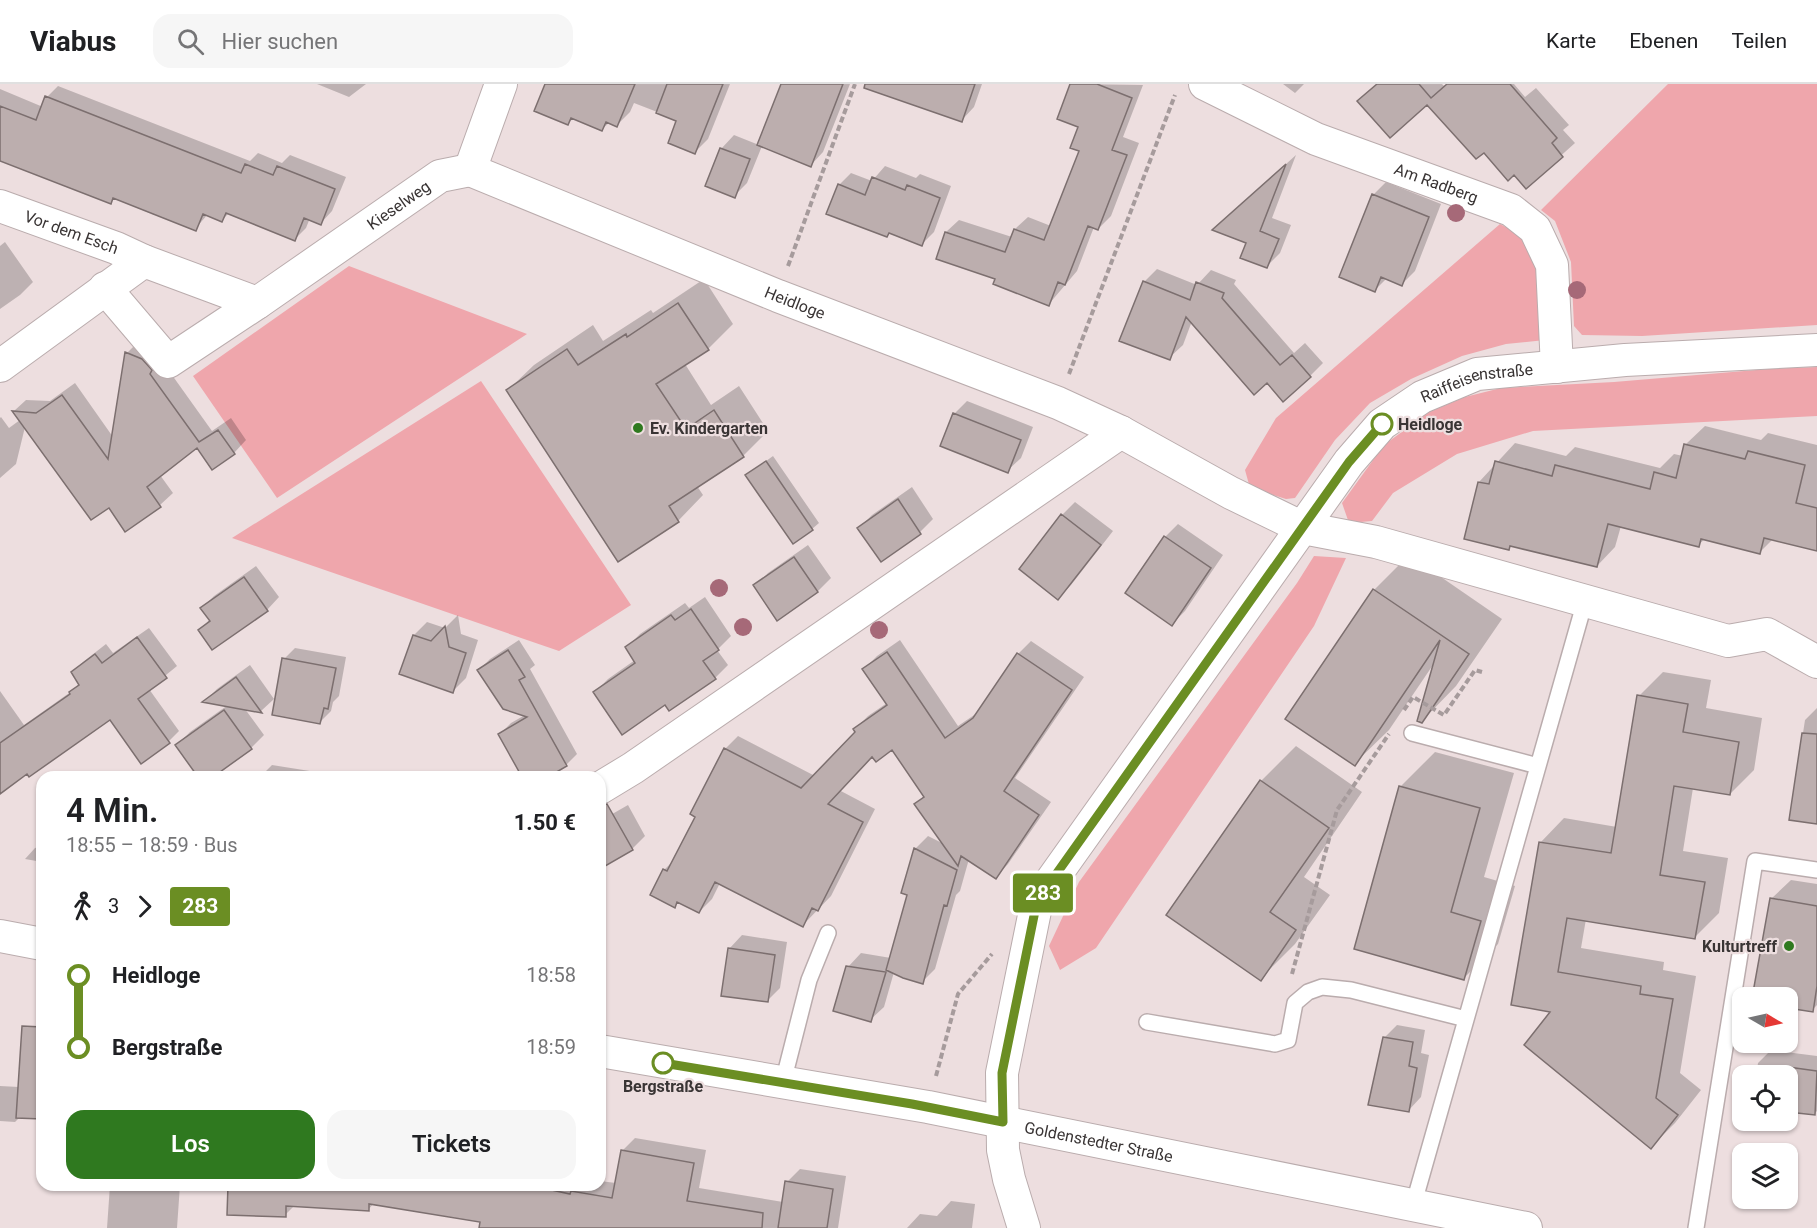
<!DOCTYPE html>
<html lang="de">
<meta charset="utf-8">
<style>
body{margin:0;font-family:Roboto,sans-serif;background:#f6f6f6;color:#202124;height:100vh;display:flex;flex-direction:column;font-size:22px;white-space:nowrap}
*{box-sizing:border-box;margin:0}
p{font-size:20px;color:#757577}
.icon{flex:none;width:33px;height:33px;fill:none;stroke:currentColor;stroke-width:2;stroke-linecap:round;stroke-linejoin:round}
.map{position:relative;flex:1;overflow:hidden}
.drawer{position:absolute;left:36px;top:687px;width:570px;height:420px;display:flex;flex-direction:column;background:#fff;border-radius:18px;box-shadow:0 2px 4px #0004}
.drawer>*{flex:none}
.badge{padding:0 12px;border-radius:4px;font-size:21px;line-height:39px}
.needle{width:39px;rotate:99deg}
.fabs{position:absolute;left:1732px;top:903px;display:grid;gap:12px}
.fabs a{display:grid;place-items:center;width:66px;height:66px;border-radius:12px;background:#fff;box-shadow:0 2px 4px #0004;font-size:30px}
.map>.badge{position:absolute;translate:-50% -50%;box-shadow:0 0 0 3px #fff}
.legs{display:flex;align-items:center;gap:9px;height:66px;padding:0 30px;font-size:20px}
.legs p{margin-inline-start:auto}
.head{display:flex;align-items:center;justify-content:space-between;height:102px;padding:0 30px}
h1{font-size:33px;font-weight:600;line-height:45px}
.primary-button{display:flex;gap:12px;margin-top:auto;padding:12px 30px}
.primary-button a{flex:1;height:69px;border-radius:18px;background:#2f791f;color:#fff;font-size:24px;font-weight:600;line-height:69px;text-align:center}
.primary-button a+a{background:#f6f6f6;color:#202124}
ul{padding:0 30px;list-style:none}
li{display:flex;align-items:center;gap:21px;height:72px;font-size:22px}
li i{display:grid;place-items:center;width:9px;height:100%;margin:0 8px;background:currentColor}
li i::after{content:'';width:15px;height:15px;margin:-8px;border:4px solid;border-radius:50%;background:#fff}
li p{margin-inline-start:auto}
li:first-child i{background:linear-gradient(#0000 50%,currentColor 0)}
li:last-child i{background:linear-gradient(currentColor 50%,#0000 0)}
header{display:flex;align-items:center;gap:36px;box-sizing:border-box;height:84px;padding:0 30px;background:#fff;border-bottom:2px solid #e0e0e0}
header strong{font-size:28px}
nav{display:flex;gap:33px;margin-inline-start:auto;font-size:21px}
.search{width:420px;height:54px;background:#f6f6f6;display:flex;align-items:center;gap:15px;box-sizing:border-box;padding:0 21px;border-radius:18px;color:#757577;font-size:22px}
.map>svg:first-child{display:block}
.green{fill:#efa6ac}
.shadow{fill:#0003}
.building{fill:#bcaeae;stroke:#7c6f6f;stroke-width:1.5}
.lines{fill:none;stroke-linecap:round;stroke-linejoin:round}
.service-casing{stroke:#baacad;stroke-width:18}
.minor-casing{stroke:#baacad;stroke-width:34}
.path{stroke:#a69b9c;stroke-width:4;stroke-dasharray:6 3;stroke-linecap:butt}
.service{stroke:#fff;stroke-width:15}
.minor{stroke:#fff;stroke-width:32}
.tree{fill:#a66978}
.line-1-casing{stroke:#fff;stroke-width:14}
.line-1{stroke:#6b8e23;stroke-width:9}
.stop-1-dot{fill:#fff;stroke:#6b8e23;stroke-width:3}
.poi-dot{fill:#2f791f;stroke:#eddedf;stroke-width:2}
.labels{text-anchor:middle;stroke-width:4.5;stroke-linejoin:round;paint-order:stroke}
.street-label{font-size:16px;fill:#393434;stroke:#eddedf}
.stop-label{font-size:16px;font-weight:bold;fill:#393434;stroke:#eddedf;text-anchor:start}
.poi-label{font-size:16px;font-weight:bold;fill:#393434;stroke:#eddedf;text-anchor:start}
</style>
<header>
<strong>Viabus</strong>
<div class="search"><svg class="icon" aria-label="search" viewBox="0 0 24 24"><circle cx="10" cy="10" r="6"/><path d="M15 15l6 6"/></svg>Hier suchen</div>
<nav><a>Karte</a><a>Ebenen</a><a>Teilen</a></nav>
</header>
<div class="map">
<svg width="1817" height="1144" viewBox="0 0 1817 1144">
<rect width="100%" height="100%" fill="#eddedf"/>
<path class="green" d="M 1668,0 L 1817,0 L 1817,241 L 1642,252 L 1582,251 L 1574,242 L 1571,178 L 1555,137 L 1541,126 Z
M 1500,140 L 1517,149 L 1534,165 L 1545,256 L 1506,260 L 1462,272 L 1411,295 L 1370,319 L 1335,356 L 1295,414 L 1286,415 L 1250,404 L 1245,386 L 1276,334 Z
M 349,182 L 527,250 L 277,414 L 193,292 Z
M 1817,283 L 1817,332 L 1533,347 L 1457,370 L 1393,409 L 1372,437 L 1349,439 L 1342,419 L 1384,361 L 1429,328 L 1465,313 L 1501,304 L 1614,298 L 1768,285 Z
M 481,297 L 631,521 L 559,567 L 232,454 Z
M 1314,472 L 1346,474 L 1314,542 L 1096,864 L 1060,886 L 1049,862 L 1079,798 L 1297,499 Z"/>
<path class="shadow" d="M 317,0 L 366,0 L 349,13 Z
M 546,0 L 730,0 L 708,55 L 695,68 L 678,36 L 634,19 L 630,28 L 617,41 L 610,38 L 602,45 L 574,34 L 568,39 Z
M 783,0 L 850,0 L 823,68 L 811,81 L 762,62 L 747,99 L 734,112 L 721,65 L 734,51 L 759,61 Z
M 903,0 L 982,0 L 974,23 L 961,37 Z
M 1072,0 L 1143,1 L 1123,53 L 1139,59 L 1111,132 L 1098,145 L 1094,143 L 1077,187 L 1049,220 L 997,194 L 946,148 L 959,136 L 1012,153 L 1015,145 L 1028,133 L 1051,142 L 1081,66 L 1080,42 Z
M 1283,0 L 1304,0 L 1295,9 Z
M 1377,0 L 1442,0 L 1444,2 L 1447,0 L 1514,0 L 1525,13 L 1536,4 L 1569,41 L 1563,46 L 1575,59 L 1526,103 L 1514,89 L 1484,67 L 1428,19 Z
M 58,2 L 250,77 L 258,69 L 282,79 L 290,71 L 346,93 L 332,127 L 321,139 L 310,134 L 306,144 L 295,155 L 229,129 L 222,136 L 208,130 L 195,145 L 116,113 L 110,118 L 0,68 L 0,5 L 43,23 L 47,13 Z
M 1296,71 L 1272,134 L 1291,141 L 1280,169 L 1267,182 L 1248,158 L 1214,145 Z
M 885,82 L 916,94 L 920,90 L 951,102 L 934,148 L 922,160 L 891,148 L 887,152 L 839,101 L 851,89 L 872,97 Z
M 1386,98 L 1441,120 L 1415,187 L 1402,200 L 1387,194 L 1375,206 L 1373,111 Z
M 5,158 L 33,198 L 20,211 L 0,225 L 0,162 Z
M 1157,185 L 1197,201 L 1211,186 L 1236,196 L 1234,200 L 1294,269 L 1305,259 L 1323,279 L 1310,292 L 1267,297 L 1192,237 L 1183,261 L 1169,274 L 1144,198 Z
M 704,195 L 733,240 L 708,265 L 685,280 L 711,321 L 739,302 L 768,347 L 743,372 L 697,402 L 703,411 L 678,437 L 508,306 L 534,281 L 593,241 L 603,257 L 651,226 L 653,229 Z
M 139,257 L 162,277 L 212,347 L 231,334 L 246,356 L 234,369 L 198,362 L 160,391 L 173,409 L 160,421 L 126,446 L 109,422 L 25,343 L 16,380 L 0,394 L 0,334 L 1,333 L 9,344 L 20,336 L 14,327 L 26,316 L 50,317 L 75,299 L 113,353 L 127,269 Z
M 967,317 L 1033,343 L 1021,374 L 1007,387 L 954,330 Z
M 1705,342 L 1761,356 L 1768,349 L 1817,361 L 1817,465 L 1773,455 L 1760,468 L 1705,455 L 1698,461 L 1621,442 L 1615,463 L 1597,482 L 1513,461 L 1509,464 L 1479,398 L 1515,359 L 1566,372 L 1575,363 L 1660,384 L 1674,370 L 1683,372 L 1686,360 Z
M 773,372 L 819,439 L 812,445 L 747,391 Z
M 912,403 L 933,435 L 920,448 L 881,476 L 859,444 L 872,431 Z
M 1075,418 L 1113,447 L 1071,501 L 1058,514 L 1021,484 L 1062,431 Z
M 1178,440 L 1223,471 L 1185,527 L 1172,540 L 1165,453 Z
M 808,461 L 831,494 L 818,507 L 778,535 L 755,502 L 768,489 Z
M 1409,471 L 1502,535 L 1456,602 L 1422,637 L 1435,578 L 1389,646 L 1354,680 L 1287,634 L 1374,506 Z
M 256,482 L 279,513 L 267,526 L 213,564 L 200,546 L 210,535 L 202,524 L 214,512 Z
M 705,513 L 731,552 L 717,566 L 728,581 L 715,594 L 665,619 L 595,608 L 608,595 L 635,576 L 627,563 L 640,550 L 685,519 L 689,524 Z
M 458,531 L 461,550 L 478,556 L 466,594 L 453,607 L 414,551 L 427,538 L 445,544 Z
M 149,544 L 177,582 L 149,605 L 179,647 L 169,657 L 142,677 L 110,634 L 0,708 L 0,607 L 24,641 L 72,607 L 80,599 L 73,589 L 83,578 L 106,560 L 113,569 Z
M 519,556 L 535,581 L 530,585 L 577,670 L 566,681 L 545,693 L 524,693 L 500,650 L 511,639 L 525,631 L 479,586 L 490,575 Z
M 900,556 L 958,642 L 980,627 L 1018,570 L 1031,557 L 1084,593 L 1015,694 L 1051,718 L 1008,780 L 996,793 L 969,775 L 960,807 L 956,811 L 935,885 L 922,898 L 894,888 L 884,923 L 870,936 L 848,883 L 861,869 L 891,874 L 909,810 L 915,765 L 928,752 L 944,760 L 916,720 L 925,711 L 892,664 L 873,671 L 839,706 L 875,725 L 831,812 L 803,841 L 720,799 L 712,815 L 699,828 L 679,817 L 674,822 L 664,786 L 676,774 L 697,732 L 725,665 L 738,652 L 815,692 L 857,648 L 855,645 L 868,632 L 887,619 L 864,585 L 877,572 Z
M 295,564 L 346,573 L 339,612 L 333,618 L 331,627 L 320,638 L 284,575 Z
M 250,581 L 274,615 L 261,627 L 245,625 L 264,651 L 251,664 L 210,693 L 200,693 L 177,661 L 190,648 L 228,621 L 205,617 L 217,605 Z
M 1663,588 L 1711,596 L 1706,624 L 1762,634 L 1754,686 L 1730,710 L 1693,704 L 1683,767 L 1728,774 L 1719,829 L 1694,854 L 1586,835 L 1581,864 L 1664,878 L 1663,886 L 1696,892 L 1680,989 L 1701,1006 L 1675,1039 L 1651,1063 L 1553,927 L 1540,759 L 1564,734 L 1617,743 L 1639,612 Z
M 1817,624 L 1817,738 L 1790,734 L 1805,636 Z
M 1296,662 L 1362,708 L 1304,793 L 1330,811 L 1295,860 L 1260,895 L 1168,830 L 1261,697 Z
M 1435,668 L 1514,689 L 1484,793 L 1515,802 L 1498,860 L 1464,894 L 1355,864 L 1401,702 Z
M 272,681 L 316,688 L 316,693 L 260,693 Z
M 628,721 L 645,752 L 632,765 L 600,783 L 600,737 Z
M 42,762 L 42,778 L 25,775 L 35,764 Z
M 1791,796 L 1817,800 L 1817,921 L 1812,926 L 1788,922 L 1771,815 Z
M 742,851 L 787,858 L 780,904 L 767,917 L 729,865 Z
M 1397,941 L 1425,946 L 1421,969 L 1429,971 L 1421,1013 L 1408,1027 L 1384,954 Z
M 42,947 L 42,1034 L 21,1032 L 15,1038 L 0,1037 L 0,1002 L 19,1003 Z
M 1771,966 L 1817,972 L 1817,1027 L 1814,1030 L 1788,1026 L 1788,992 L 1756,992 L 1758,979 Z
M 635,1054 L 706,1066 L 699,1104 L 783,1118 L 787,1098 L 800,1085 L 846,1092 L 838,1144 L 487,1144 L 485,1123 L 374,1119 L 368,1126 L 295,1121 L 285,1131 L 229,1101 L 600,1101 L 600,1097 L 616,1099 L 622,1067 Z
M 110,1101 L 180,1101 L 177,1144 L 107,1144 Z
M 951,1117 L 975,1120 L 972,1144 L 907,1144 L 920,1130 L 937,1132 Z"/>
<path class="building" d="M 545,0 L 635,0 L 617,43 L 606,38 L 602,47 L 571,34 L 568,41 L 534,27 Z
M 667,0 L 723,0 L 695,70 L 668,59 L 676,37 L 656,29 Z
M 781,0 L 843,0 L 811,83 L 757,61 Z
M 865,0 L 975,0 L 962,38 L 864,4 Z
M 1070,0 L 1097,0 L 1132,14 L 1112,66 L 1127,71 L 1098,146 L 1088,142 L 1065,201 L 1058,198 L 1049,222 L 993,200 L 995,195 L 936,175 L 945,148 L 1005,168 L 1014,145 L 1044,156 L 1079,67 L 1070,64 L 1078,43 L 1057,35 Z
M 1377,0 L 1419,0 L 1431,14 L 1447,0 L 1510,0 L 1557,54 L 1552,59 L 1563,73 L 1526,105 L 1514,91 L 1508,97 L 1484,69 L 1476,75 L 1427,21 L 1390,54 L 1357,17 Z
M 45,12 L 241,89 L 245,80 L 273,91 L 277,82 L 335,105 L 321,141 L 304,134 L 295,157 L 226,129 L 222,138 L 203,130 L 196,147 L 113,114 L 111,120 L 0,77 L 0,22 L 36,36 Z
M 720,64 L 750,75 L 735,114 L 705,102 Z
M 1286,80 L 1260,147 L 1279,155 L 1267,184 L 1240,174 L 1246,159 L 1212,146 Z
M 872,93 L 905,106 L 907,101 L 940,114 L 922,162 L 889,149 L 887,153 L 826,130 L 838,100 L 865,111 Z
M 1372,110 L 1429,133 L 1402,202 L 1381,193 L 1375,208 L 1339,193 Z
M 1143,197 L 1190,216 L 1196,198 L 1224,209 L 1222,214 L 1280,281 L 1292,271 L 1311,293 L 1283,318 L 1267,299 L 1254,311 L 1186,233 L 1170,276 L 1119,257 Z
M 678,219 L 709,266 L 656,300 L 686,345 L 714,326 L 744,373 L 669,422 L 679,438 L 618,478 L 506,306 L 567,265 L 578,281 L 626,250 L 627,253 Z
M 125,268 L 142,275 L 152,286 L 150,290 L 199,358 L 218,346 L 235,370 L 212,386 L 197,364 L 147,403 L 161,423 L 125,448 L 109,424 L 91,436 L 12,327 L 36,329 L 62,311 L 108,375 Z
M 953,329 L 1021,356 L 1008,389 L 940,362 Z
M 1684,360 L 1745,375 L 1748,367 L 1805,381 L 1796,419 L 1817,424 L 1817,467 L 1764,454 L 1760,470 L 1701,455 L 1699,463 L 1608,440 L 1597,483 L 1510,462 L 1509,466 L 1464,455 L 1478,398 L 1489,400 L 1495,377 L 1552,392 L 1555,381 L 1650,405 L 1654,388 L 1676,394 Z
M 766,377 L 813,446 L 793,460 L 745,391 Z
M 898,415 L 921,450 L 881,478 L 857,444 Z
M 1061,430 L 1101,461 L 1058,516 L 1019,485 Z
M 1164,452 L 1211,484 L 1172,542 L 1125,509 Z
M 794,473 L 818,508 L 777,537 L 753,501 Z
M 244,493 L 268,527 L 212,566 L 198,546 L 210,537 L 200,524 Z
M 1373,505 L 1469,570 L 1422,639 L 1417,637 L 1440,556 L 1355,682 L 1285,635 Z
M 691,525 L 719,566 L 703,577 L 716,595 L 669,627 L 665,621 L 622,651 L 593,608 L 635,579 L 625,563 L 671,531 L 675,536 Z
M 445,542 L 449,563 L 466,569 L 453,609 L 399,590 L 413,551 L 431,557 Z
M 137,553 L 167,594 L 138,615 L 170,659 L 141,680 L 110,636 L 29,693 L 27,690 L 0,710 L 0,659 L 70,610 L 69,608 L 79,601 L 71,588 L 95,570 L 102,579 Z
M 508,566 L 525,593 L 519,596 L 567,682 L 548,693 L 522,693 L 498,650 L 527,633 L 503,625 L 477,586 Z
M 887,568 L 945,654 L 973,634 L 1017,569 L 1072,606 L 1004,707 L 1039,731 L 996,795 L 961,772 L 958,782 L 914,720 L 924,713 L 892,666 L 876,678 L 872,673 L 828,720 L 863,738 L 818,827 L 812,824 L 803,843 L 715,798 L 699,829 L 677,818 L 675,824 L 650,811 L 663,785 L 667,787 L 695,733 L 690,730 L 724,664 L 801,704 L 855,648 L 853,645 L 887,621 L 862,585 Z
M 282,574 L 336,584 L 328,625 L 324,624 L 320,640 L 272,631 Z
M 236,593 L 262,629 L 202,618 Z
M 1637,611 L 1688,620 L 1683,648 L 1739,658 L 1730,711 L 1674,702 L 1660,791 L 1705,798 L 1695,855 L 1567,834 L 1558,888 L 1641,902 L 1640,910 L 1673,915 L 1656,1014 L 1678,1031 L 1651,1065 L 1524,961 L 1550,928 L 1511,921 L 1539,758 L 1611,769 Z
M 224,626 L 252,665 L 213,693 L 198,693 L 175,661 Z
M 1802,649 L 1817,650 L 1817,740 L 1789,736 Z
M 1260,696 L 1329,744 L 1270,828 L 1296,846 L 1261,897 L 1166,831 Z
M 1399,702 L 1480,724 L 1451,828 L 1481,837 L 1464,896 L 1354,865 Z
M 607,720 L 633,766 L 600,785 L 600,722 Z
M 914,764 L 957,786 L 947,822 L 944,821 L 923,900 L 903,894 L 886,886 L 907,811 L 901,809 Z
M 1770,814 L 1817,822 L 1817,902 L 1813,928 L 1788,924 L 1788,914 L 1752,914 Z
M 728,864 L 775,871 L 768,918 L 721,912 Z
M 846,882 L 886,888 L 871,938 L 833,927 Z
M 22,942 L 42,943 L 42,1035 L 16,1034 Z
M 1383,953 L 1413,958 L 1409,982 L 1417,984 L 1409,1028 L 1368,1021 Z
M 1788,983 L 1817,987 L 1815,1031 L 1788,1028 Z
M 621,1066 L 694,1079 L 687,1117 L 763,1129 L 762,1144 L 479,1144 L 480,1138 L 369,1120 L 369,1127 L 286,1122 L 286,1133 L 227,1131 L 228,1101 L 529,1101 L 570,1110 L 571,1107 L 612,1114 Z
M 785,1097 L 833,1105 L 827,1144 L 778,1144 Z"/>
<g class="lines">
<g class="service-casing">
<path id="service" d="M 1412,649 L 1538,682
M 1147,938 L 1275,960 L 1288,956 L 1295,919 L 1308,908 L 1322,903 L 1351,906 L 1466,935
M 783,998 L 809,896 L 828,849
M 1413,1122 L 1585,517
M 1696,1144 L 1755,777 L 1817,786"/>
</g>
<g class="minor-casing">
<g id="minor">
<path id="s1" d="M 1205,0 L 1316,55 L 1511,126 L 1535,145 L 1552,181 L 1557,283"/>
<path id="s2" d="M 470,86 L 778,212 L 1058,319 L 1121,348 L 1231,409 L 1303,444 L 1376,458 L 1728,557 L 1767,550 L 1817,578"/>
<path d="M 470,86 L 501,0"/>
<path id="s3" d="M 0,122 L 116,164 L 144,177"/>
<path d="M 105,204 L 168,278 L 257,219"/>
<path id="s4" d="M 0,282 L 144,177 L 257,219 L 440,92 L 470,86"/>
<path d="M 600,704 L 633,684 L 1121,348"/>
<path d="M 0,852 L 42,860"/>
<path id="s5" d="M 600,967 L 928,1023 L 1526,1144"/>
<path id="s6" d="M 1024,1144 L 1009,1095 L 1003,1066 L 1002,989 L 1037,817 L 1349,378 L 1382,340 L 1422,313 L 1477,290 L 1625,276 L 1817,266"/>
</g>
</g>
<path class="path" d="M 788,182 L 855,0
M 1069,290 L 1175,11
M 1404,626 L 1413,613 L 1444,631 L 1475,586 L 1482,588
M 1292,890 L 1337,726 L 1389,650
M 936,992 L 958,910 L 992,870"/>
<use href="#service" class="service"/>
<use href="#minor" class="minor"/>
</g>
<g class="tree">
<circle cx="1456" cy="129" r="9"/>
<circle cx="1577" cy="206" r="9"/>
<circle cx="719" cy="504" r="9"/>
<circle cx="743" cy="543" r="9"/>
<circle cx="879" cy="546" r="9"/>
</g>
<g class="lines">
<g class="line-1-casing">
<path id="line-1" d="M 663,979 L 912,1020 L 1003,1038 L 1002,989 L 1037,817 L 1349,378 L 1382,340"/>
</g>
<use href="#line-1" class="line-1"/>
</g>
<g class="stop-1-dot">
<circle cx="1382" cy="340" r="10"/>
<circle cx="663" cy="979" r="10"/>
</g>
<g class="poi-dot">
<circle cx="638" cy="344" r="6"/>
<circle cx="1789" cy="862" r="6"/>
</g>
<g class="labels">
<g class="street-label">
<text dy="6" stroke="none"><textPath href="#s1" startOffset="252">Am Radberg</textPath></text>
<text dy="6" stroke="none"><textPath href="#s4" startOffset="471">Kieselweg</textPath></text>
<text dy="6" stroke="none"><textPath href="#s3" startOffset="76">Vor dem Esch</textPath></text>
<text dy="6" stroke="none"><textPath href="#s2" startOffset="351">Heidloge</textPath></text>
<text dy="6" stroke="none"><textPath href="#s6" startOffset="1028">Raiffeisenstraße</textPath></text>
<text dy="6" stroke="none"><textPath href="#s5" startOffset="507">Goldenstedter Straße</textPath></text>
</g>
<g class="stop-label">
<text x="1398" y="346">Heidloge</text>
<text x="663" y="1008" text-anchor="middle">Bergstraße</text>
</g>
<g class="poi-label">
<text x="650" y="350">Ev. Kindergarten</text>
<text x="1777" y="868" text-anchor="end">Kulturtreff</text>
</g>
</g>
</svg>
<div class="fabs">
<a><svg class="needle" viewBox="-14 -14 28 28"><path d="M0-13l5 13h-10z" fill="#e53935"/><path d="M0 13l5-13h-10z" fill="#757577"/></svg></a>
<a><svg class="icon" aria-label="locate" viewBox="0 0 24 24"><circle cx="12" cy="12" r="6"/><path d="M12 2v4M12 18v4M2 12h4M18 12h4"/></svg></a>
<a><svg class="icon" aria-label="layers" viewBox="0 0 24 24"><path d="M12 4l9 5-9 5-9-5zM3 14l9 5 9-5"/></svg></a>
</div>
<b class="badge" style="left:1043px;top:809px;background:#6b8e23;color:#fff">283</b>
<section class="drawer">
<div class="head"><div><h1>4 Min.</h1><p>18:55 – 18:59 · Bus</p></div><b>1.50 €</b></div>
<div class="legs"><svg class="icon" aria-label="walk" viewBox="0 0 24 24"><circle cx="13" cy="4" r="2"/><path d="M13 8l-2 6 4 7M11 14l-3 7M7 12l3-4h3l4 4"/></svg>3<svg class="icon" aria-label="forward" viewBox="0 0 24 24"><path d="M9 5l7 7-7 7"/></svg><b class="badge" style="background:#6b8e23;color:#fff">283</b></div>
<ul>
<li><i style="color:#6b8e23"></i><b>Heidloge</b><p>18:58</p></li>
<li><i style="color:#6b8e23"></i><b>Bergstraße</b><p>18:59</p></li>
</ul>
<div class="primary-button"><a>Los</a><a>Tickets</a></div>
</section>
</div>
